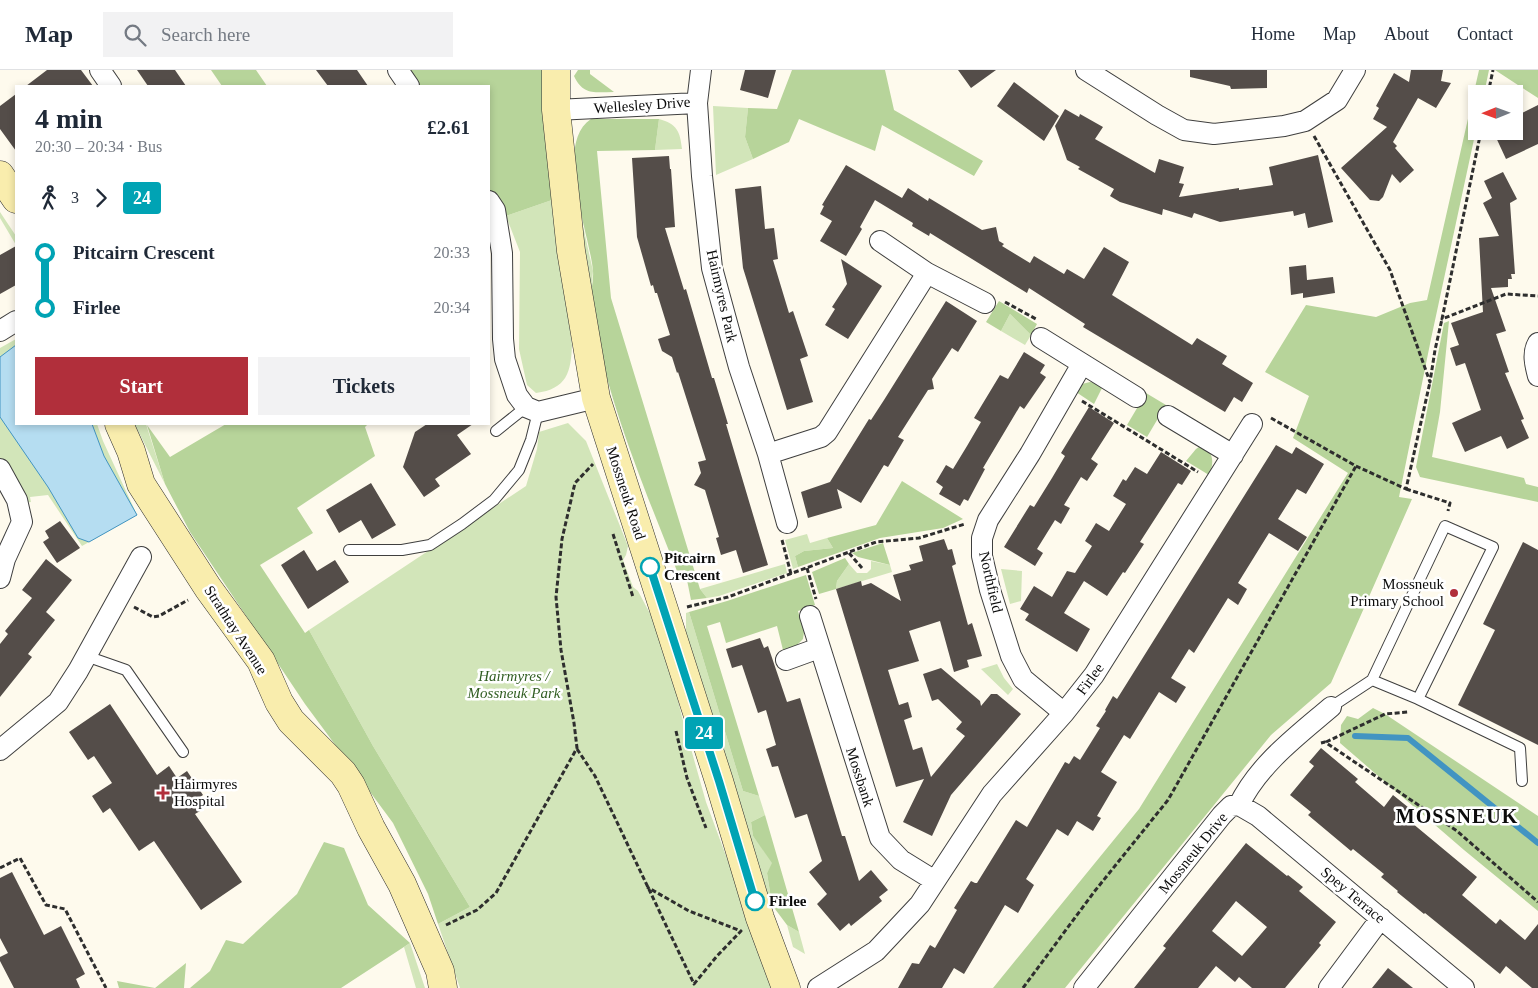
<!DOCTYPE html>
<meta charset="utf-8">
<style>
body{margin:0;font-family:"Times New Roman",serif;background:#f2f2f3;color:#1f2937;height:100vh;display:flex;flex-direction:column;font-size:19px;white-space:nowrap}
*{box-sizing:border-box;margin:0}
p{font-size:16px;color:#747a83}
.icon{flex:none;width:28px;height:28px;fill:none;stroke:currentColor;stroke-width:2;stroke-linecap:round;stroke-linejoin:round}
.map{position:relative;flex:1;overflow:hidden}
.panel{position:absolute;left:15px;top:15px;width:475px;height:340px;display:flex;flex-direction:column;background:#fff;border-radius:0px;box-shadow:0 2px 8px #0003}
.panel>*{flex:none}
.badge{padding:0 10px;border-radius:4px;font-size:18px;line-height:32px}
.needle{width:32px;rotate:269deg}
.buttons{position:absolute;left:1468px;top:15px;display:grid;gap:10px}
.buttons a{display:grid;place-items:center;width:55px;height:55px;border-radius:0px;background:#fff;box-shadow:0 2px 8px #0003;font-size:25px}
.map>.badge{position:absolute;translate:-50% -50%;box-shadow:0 0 0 2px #fff}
.legs{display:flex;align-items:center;gap:8px;height:55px;padding:0 20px;font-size:16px}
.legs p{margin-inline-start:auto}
.summary{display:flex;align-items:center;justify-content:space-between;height:85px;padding:0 20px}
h1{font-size:28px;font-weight:700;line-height:38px}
.action{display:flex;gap:10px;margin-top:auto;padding:10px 20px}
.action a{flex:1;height:58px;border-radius:0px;background:#b12f3b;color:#fff;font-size:20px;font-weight:700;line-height:58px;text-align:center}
.action a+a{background:#f2f2f3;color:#1f2937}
ul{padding:0 20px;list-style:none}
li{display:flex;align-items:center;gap:18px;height:55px;font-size:19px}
li i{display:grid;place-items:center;width:8px;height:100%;margin:0 6px;background:currentColor}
li i::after{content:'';width:12px;height:12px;margin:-6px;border:4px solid;border-radius:50%;background:#fff}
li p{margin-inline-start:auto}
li:first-child i{background:linear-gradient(#0000 50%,currentColor 0)}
li:last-child i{background:linear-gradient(currentColor 50%,#0000 0)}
header{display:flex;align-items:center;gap:30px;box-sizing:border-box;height:70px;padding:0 25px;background:#fff;border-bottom:1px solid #e0e1e3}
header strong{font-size:24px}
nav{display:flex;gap:28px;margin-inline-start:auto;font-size:18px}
.search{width:350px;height:45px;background:#f2f2f3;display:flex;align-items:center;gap:12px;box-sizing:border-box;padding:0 18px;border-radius:0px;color:#747a83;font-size:19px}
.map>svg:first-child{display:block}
.green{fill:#d2e5b9}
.forest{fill:#b7d49a}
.water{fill:#b5ddf1;stroke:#4294c2}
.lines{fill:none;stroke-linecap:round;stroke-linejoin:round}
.stream{stroke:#4294c2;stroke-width:6}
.building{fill:#544d49;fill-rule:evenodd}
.lane-casing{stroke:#3f3f3f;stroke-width:12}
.street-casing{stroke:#3f3f3f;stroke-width:22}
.secondary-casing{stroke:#2e2e2e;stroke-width:29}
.path{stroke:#2e2e2e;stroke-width:3;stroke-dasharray:5 2.5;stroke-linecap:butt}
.lane{stroke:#fff;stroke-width:10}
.street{stroke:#fff;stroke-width:20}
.secondary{stroke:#f9edad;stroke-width:28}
.line-1-casing{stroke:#fff;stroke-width:11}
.line-1{stroke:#00a3b4;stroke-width:8}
.stop-1-dot{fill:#fff;stroke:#00a3b4;stroke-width:2.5}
.poi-dot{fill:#b12f3b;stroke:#fff;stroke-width:2}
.labels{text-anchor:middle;stroke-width:5;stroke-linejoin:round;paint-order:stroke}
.street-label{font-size:15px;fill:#0c0c0c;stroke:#fff}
.stop-label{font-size:15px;font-weight:bold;fill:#0c0c0c;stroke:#fff;text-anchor:start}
.poi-label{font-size:15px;fill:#0c0c0c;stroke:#fff;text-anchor:end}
.park-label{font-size:15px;font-style:italic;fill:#315e22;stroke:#fff}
.district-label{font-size:20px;font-weight:bold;letter-spacing:1px;fill:#0c0c0c;stroke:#fff}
</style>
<header>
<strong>Map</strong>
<div class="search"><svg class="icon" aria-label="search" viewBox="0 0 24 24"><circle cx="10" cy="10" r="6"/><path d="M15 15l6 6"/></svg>Search here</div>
<nav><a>Home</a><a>Map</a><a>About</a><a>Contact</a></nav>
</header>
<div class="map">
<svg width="1538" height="918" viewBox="0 0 1538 918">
<rect width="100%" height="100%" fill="#fefaed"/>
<path class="green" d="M 713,36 L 748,38 L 745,67 L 753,89 L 716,105 Z
M 659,49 C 677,54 680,61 682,79 L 655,80 Z
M 552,130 L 572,275 C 571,302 567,319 536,323 L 527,315 L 519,279 L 520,182 L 506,146 Z
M 0,142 L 16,166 L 16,175 L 0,148 Z
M 581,147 L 593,201 L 590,236 Z
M 1010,244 L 1031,265 L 1025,275 L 1001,261 Z
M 16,269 L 16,354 L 97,354 L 103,371 L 137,445 L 82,476 L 48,425 L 30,427 L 31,432 L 24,433 L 0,390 L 0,278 Z
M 568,353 L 586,371 L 628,476 L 626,485 L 623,490 L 633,517 L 638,521 L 663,568 L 682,647 L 706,732 L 775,918 L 460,918 L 438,854 L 470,837 L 373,676 L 309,560 L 526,416 L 537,379 L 539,362 Z
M 134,354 L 146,354 L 165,414 L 135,355 Z
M 807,464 L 810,473 L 827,468 L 833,478 L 804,481 L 795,486 L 798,497 L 793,499 L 785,470 Z
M 871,491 L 890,495 L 892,502 L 836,519 L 837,511 L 849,494 L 857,503 L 867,503 L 871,499 Z
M 785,494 L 787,503 L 719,526 L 707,528 L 700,519 Z
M 1001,499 L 1022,501 L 1021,531 L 1010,534 Z
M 689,542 L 743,721 L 759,726 L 765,745 L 751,752 L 753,766 L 773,793 L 767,803 L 772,835 L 763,824 L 686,569 L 686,543 Z
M 997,594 L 1004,608 L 1013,619 L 1008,625 L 981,599 Z
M 787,855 L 799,862 L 805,884 L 793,877 Z
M 410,873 L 425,918 L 416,918 L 404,877 Z"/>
<path class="forest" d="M 211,0 L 256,0 L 267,16 L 222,16 Z
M 408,0 L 544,0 L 543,24 L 552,130 L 506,146 L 489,119 L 489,16 L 420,16 Z
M 578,0 L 590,0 L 590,4 L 614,22 C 596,22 583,26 574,6 Z
M 792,0 L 885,0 L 894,40 L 983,91 L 974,106 L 882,55 L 875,81 L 799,49 L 789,72 L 753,89 L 745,67 L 748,38 L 777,39 Z
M 1479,0 L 1489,0 L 1484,24 L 1476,24 L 1476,60 L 1431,269 L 1399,427 L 1412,429 L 1331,613 L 1271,665 L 1065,918 L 993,918 L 1139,739 L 1348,403 L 1293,368 L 1309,326 L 1265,302 L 1306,235 L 1376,247 L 1410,233 L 1427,230 Z
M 1495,0 L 1538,0 L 1538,28 Z
M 591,49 L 659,49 L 655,80 L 597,81 L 611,228 L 700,519 L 707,528 L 691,530 L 685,500 L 677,501 C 643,415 607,330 591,238 C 589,226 594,213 593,201 C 590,164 553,74 591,49 Z
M 999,231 L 1037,254 L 1031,265 L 1010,244 L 1001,261 L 986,252 Z
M 1449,251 L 1440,342 L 1432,387 L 1524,408 L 1526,414 L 1538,417 L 1538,432 L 1420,407 L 1416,397 L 1444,253 Z
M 1090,312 L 1097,313 L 1102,318 L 1094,334 L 1076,322 L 1082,314 Z
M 1146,323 L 1166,335 L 1147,367 L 1127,355 Z
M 226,354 L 368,354 L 365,357 L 375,386 L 297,438 L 313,463 L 260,495 L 305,563 L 309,560 L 373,676 L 470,837 L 438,854 L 428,824 L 393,753 L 305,634 L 190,462 L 165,414 L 147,355 L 170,387 Z
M 1199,377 C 1215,379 1214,394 1209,405 L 1186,391 L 1196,379 Z
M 902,411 L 963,449 L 943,458 L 880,468 L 798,497 L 795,486 L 804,481 L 833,478 L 827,468 L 876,455 Z
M 883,473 L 890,495 L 858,487 L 852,483 Z
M 845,488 L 849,494 L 837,511 L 836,519 L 819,524 L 812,502 Z
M 806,505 L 815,535 L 798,541 L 804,562 L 803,569 L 796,576 L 783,580 L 777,556 L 726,573 L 720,552 L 707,556 L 759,726 L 743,721 L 689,542 L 727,531 Z
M 1373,638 L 1385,644 L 1538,746 L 1538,841 L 1464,780 L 1340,673 L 1341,655 L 1347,646 L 1358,649 Z
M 765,745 L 799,862 L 787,855 L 772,835 L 767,803 L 772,793 L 753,766 L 751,752 Z
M 324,772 L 344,778 L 368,835 L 410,873 L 341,918 L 190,918 L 210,901 L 226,870 L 243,874 L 297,824 Z
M 186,893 L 184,918 L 119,918 L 117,911 L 155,918 Z"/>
<path class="water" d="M 16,275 L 16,354 L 92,354 L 104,386 L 137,445 L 89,472 L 78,468 L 48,417 L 0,347 L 0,287 Z"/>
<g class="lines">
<path class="stream" d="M 1355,666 L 1408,668 L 1538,773"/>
</g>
<path class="building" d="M 47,0 L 81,0 L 93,16 L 26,16 Z
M 137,0 L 175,0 L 186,16 L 148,16 Z
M 316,0 L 357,0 L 368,16 L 328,16 Z
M 745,0 L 776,0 L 768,28 L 740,20 Z
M 958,0 L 996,0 L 971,18 Z
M 1190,0 L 1267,0 L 1267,18 L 1231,19 L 1230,16 L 1190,7 Z
M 1411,0 L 1443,0 L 1441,11 L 1451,13 L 1436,38 L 1418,28 L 1393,72 L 1397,76 L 1395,78 L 1414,100 L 1400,113 L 1392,104 L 1383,127 L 1379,131 L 1370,130 L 1341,98 L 1387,57 L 1373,49 L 1379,38 L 1376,36 L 1394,3 L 1409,12 Z
M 1014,12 L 1059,46 L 1044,71 L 997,36 Z
M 16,24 L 16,81 L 0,59 L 0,36 Z
M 1538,35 L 1538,74 L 1506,89 L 1493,61 L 1514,61 L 1514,47 Z
M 1065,39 L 1079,47 L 1080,44 L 1103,57 L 1095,69 L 1155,103 L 1159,89 L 1184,97 L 1179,113 L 1184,114 L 1179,127 L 1239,118 L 1239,120 L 1273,115 L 1269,97 L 1318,85 L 1333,152 L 1308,158 L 1305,143 L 1294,146 L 1293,141 L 1220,152 L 1194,143 L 1192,148 L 1163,139 L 1162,145 L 1120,132 L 1110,126 L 1114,119 L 1078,99 L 1080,97 L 1067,90 L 1055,56 Z
M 669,86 L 670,99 L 671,99 L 675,157 L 665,158 L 684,220 L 686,219 L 712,308 L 714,308 L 728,354 L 726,354 L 768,495 L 743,503 L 736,480 L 721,485 L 716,468 L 719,467 L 705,420 L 694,415 L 701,403 L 698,392 L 706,390 L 678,302 L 677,303 L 672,287 L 662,281 L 658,269 L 670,265 L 657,223 L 655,223 L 653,215 L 651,216 L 637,167 L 632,88 Z
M 846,95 L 902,128 L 908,118 L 928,131 L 929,128 L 982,160 L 996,157 L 999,171 L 1004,174 L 1002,176 L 1030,193 L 1034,186 L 1064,204 L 1067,199 L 1084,209 L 1104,177 L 1129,192 L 1112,225 L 1192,275 L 1197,268 L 1227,286 L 1222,294 L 1253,313 L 1242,332 L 1234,327 L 1225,342 L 1083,257 L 1085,254 L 1029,218 L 1027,223 L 930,163 L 929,166 L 912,156 L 913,153 L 875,130 L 860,157 L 862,159 L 846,186 L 820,171 L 832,151 L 820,144 L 824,136 L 822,135 Z
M 1503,102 L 1517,129 L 1510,133 L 1515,204 L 1511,204 L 1512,209 L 1508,209 L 1508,217 L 1491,218 L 1506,261 L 1496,264 L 1509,302 L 1505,303 L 1524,349 L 1521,350 L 1529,368 L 1507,379 L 1501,366 L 1465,382 L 1452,353 L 1481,340 L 1465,293 L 1456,296 L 1450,278 L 1459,275 L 1451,253 L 1483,242 L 1479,168 L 1499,166 L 1483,133 L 1492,128 L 1484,111 Z
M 761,116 L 765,159 L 774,158 L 778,189 L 773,190 L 789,243 L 793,241 L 808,286 L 800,289 L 813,332 L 787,340 L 743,198 L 735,119 Z
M 16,176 L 16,215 L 0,224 L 0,185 Z
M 841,189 L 882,216 L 848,269 L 825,255 L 835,239 L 832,237 L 847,214 Z
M 1306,195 L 1307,210 L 1333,207 L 1335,223 L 1303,228 L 1303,223 L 1291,225 L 1289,197 Z
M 946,231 L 977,251 L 958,282 L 952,278 L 932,309 L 934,319 L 928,320 L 898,367 L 904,370 L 888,397 L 884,395 L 861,433 L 837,419 L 842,438 L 808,448 L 801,422 L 830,412 L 869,349 L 871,350 L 884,330 Z
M 1024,282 L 1045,295 L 1040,303 L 1046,307 L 1024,339 L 1020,336 L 983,398 L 985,399 L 968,431 L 964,429 L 960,436 L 939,424 L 943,417 L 936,412 L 946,395 L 953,399 L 967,376 L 981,352 L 974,348 L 1000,305 L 1008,309 Z
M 1089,337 L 1114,353 L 1091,389 L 1098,394 L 1087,411 L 1081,407 L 1064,435 L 1070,438 L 1061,454 L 1055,450 L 1037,479 L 1043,483 L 1035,496 L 1004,477 L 1030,435 L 1034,437 L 1052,408 L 1065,386 L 1061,383 Z
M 427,354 L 473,354 L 457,365 L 471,384 L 435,409 L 440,416 L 424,427 L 403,397 L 415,362 Z
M 1276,375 L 1292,384 L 1296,377 L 1324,394 L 1306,424 L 1297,419 L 1278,449 L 1307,467 L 1298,481 L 1269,463 L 1238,513 L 1247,519 L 1238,535 L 1228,528 L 1194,583 L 1189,579 L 1171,608 L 1186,617 L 1176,633 L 1159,622 L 1130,669 L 1124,665 L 1101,702 L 1117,712 L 1097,746 L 1101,748 L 1093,761 L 1077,751 L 1068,766 L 1057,759 L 1026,809 L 1034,815 L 1018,843 L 1005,835 L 964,904 L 954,898 L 942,918 L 898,918 L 912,893 L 919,894 L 930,875 L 935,878 L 957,840 L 954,838 L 971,811 L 975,813 L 977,813 L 1016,750 L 1027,757 L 1065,692 L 1069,694 L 1074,686 L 1080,690 L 1100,658 L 1096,656 L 1106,641 L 1105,640 L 1113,626 L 1117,629 Z
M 1161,382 L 1191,401 L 1182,415 L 1178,413 L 1140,472 L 1144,474 L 1125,503 L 1123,502 L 1107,526 L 1084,511 L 1064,543 L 1090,559 L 1077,582 L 1025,550 L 1029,544 L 1020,539 L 1034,516 L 1052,527 L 1067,501 L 1075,503 L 1092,476 L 1085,471 L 1096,453 L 1109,461 L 1126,434 L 1113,426 L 1123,409 L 1126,411 L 1135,397 L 1147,404 Z
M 371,413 L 396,455 L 372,469 L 361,450 L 339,463 L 326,440 Z
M 60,451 L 80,478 L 57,493 L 43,472 L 49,468 L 45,461 Z
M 944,469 L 948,480 L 952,479 L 956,494 L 952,496 L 968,555 L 972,553 L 982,586 L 967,590 L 969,597 L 954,602 L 940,551 L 909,561 L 919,591 L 888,600 L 899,635 L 908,632 L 912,647 L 904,650 L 913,680 L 922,677 L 931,707 L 965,666 L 956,659 L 962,652 L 938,629 L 932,631 L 923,604 L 941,598 L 980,631 L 981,636 L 991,624 L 997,624 L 1021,644 L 951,725 L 932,766 L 903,752 L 924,709 L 896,717 L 836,519 L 861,511 L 862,516 L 871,513 L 901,531 L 893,505 L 911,500 L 909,495 L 923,491 L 919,476 Z
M 1523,472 L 1538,480 L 1538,675 L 1458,635 L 1495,560 L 1483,554 Z
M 304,480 L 317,501 L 335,490 L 349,512 L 308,539 L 281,495 Z
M 46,489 L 72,510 L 46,542 L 55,550 L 28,584 L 32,587 L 0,627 L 0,574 L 8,564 L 5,561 L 32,528 L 22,520 Z
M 760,568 L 764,578 L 768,576 L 787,632 L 800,628 L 842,766 L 845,766 L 859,811 L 871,800 L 888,820 L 879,827 L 882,831 L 851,856 L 849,853 L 840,861 L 817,834 L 827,824 L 809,802 L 822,791 L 807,744 L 795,748 L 778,696 L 772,697 L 766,679 L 776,675 L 766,640 L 758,643 L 742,595 L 732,598 L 726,579 Z
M 110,634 L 157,705 L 169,696 L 177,708 L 187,701 L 203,725 L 194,731 L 200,741 L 195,744 L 242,812 L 201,840 L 154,771 L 139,781 L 110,738 L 103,743 L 92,726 L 112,713 L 94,686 L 88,690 L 69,662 Z
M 1321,678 L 1358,709 L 1355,712 L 1384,737 L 1393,725 L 1419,746 L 1412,753 L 1477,807 L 1462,825 L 1496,854 L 1500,849 L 1525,870 L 1538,854 L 1538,918 L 1532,918 L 1506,896 L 1500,904 L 1425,843 L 1424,844 L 1397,822 L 1398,821 L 1381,807 L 1384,804 L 1353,779 L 1351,781 L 1308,745 L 1311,742 L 1290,725 L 1314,696 L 1309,692 Z
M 1246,773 L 1287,806 L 1288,805 L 1303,817 L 1299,821 L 1336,852 L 1319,873 L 1321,875 L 1285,918 L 1252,918 L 1239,907 L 1235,912 L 1216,896 L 1198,918 L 1134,918 L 1166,878 L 1163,876 ZM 1236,831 L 1267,857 L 1242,886 L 1212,861 Z
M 12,802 L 44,865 L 61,856 L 85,904 L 76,909 L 80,918 L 14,918 L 0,891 L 0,887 L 8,883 L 0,868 L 0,808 Z
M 1388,898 L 1413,918 L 1372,918 Z"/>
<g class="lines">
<g class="lane-casing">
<path id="lane" d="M 496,361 L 526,337
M 349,480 L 402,480 L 430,475 L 462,454 L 494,430 L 519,400 L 531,370 L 538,342
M 86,586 L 126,600 L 183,682
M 1418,629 L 1520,678 L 1522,711
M 1331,637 L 1372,610 L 1445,456 L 1493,477 L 1418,629 L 1372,610"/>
</g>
<g class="street-casing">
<path id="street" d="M 100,0 L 111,16
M 398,0 L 409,16
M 701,0 L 697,33 L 702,106 L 712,198 L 739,297 L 768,384 L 821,367 L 827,362 L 927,203
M 1086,0 L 1157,45 L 1184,60 L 1214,64 L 1284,56 L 1305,51 L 1337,30 L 1355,0
M 556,40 L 697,33
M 489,131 L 495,140 L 502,183 L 503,269 L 505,289 L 517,325 L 526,337 L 538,342 L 596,328
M 880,171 L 927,203 L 985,233
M 0,261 L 16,251
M 1041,268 L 1136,327
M 1538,273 C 1532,283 1535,295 1538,306
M 1168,346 L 1233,385
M 768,384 L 787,453
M 0,399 L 17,430 L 22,452 L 5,489 L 0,508
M 810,546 L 880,768 L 901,790 L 935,811
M 786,590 L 819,578
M 1064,643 L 1023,609 L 1011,586 L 990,520 L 982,486 L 982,468 L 988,450 L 1030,384 L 1082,294
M 0,680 L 58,632 L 78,601 L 141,487
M 1239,735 L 1258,746 L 1464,918
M 818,918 L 876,881 L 920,834 L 992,724 L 1064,643 L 1094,605 L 1252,354
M 1084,918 L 1222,745 L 1231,736 L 1239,735 C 1259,694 1297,666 1331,637
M 1329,918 L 1381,848"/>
</g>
<g class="secondary-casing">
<path id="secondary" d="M 556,0 L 556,40 L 571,181 L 596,328 L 719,711 L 760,848 L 786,918
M 0,105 L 16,129
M 119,354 L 131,381 L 141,414 L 208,518 L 261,591 L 279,632 L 291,651 L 343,703 L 351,715 L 371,758 L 402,814 L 440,901 L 443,918"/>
</g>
<path class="path" d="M 1488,24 L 1493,0
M 1481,61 L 1442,249 L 1506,224 L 1538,226
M 1314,66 L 1390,200 L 1430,312 L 1435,280 L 1442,249
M 1005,232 L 1036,249
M 1082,331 L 1198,402
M 1271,348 L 1356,396 L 1406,419 L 1430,312
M 1406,419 L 1450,433 L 1448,441
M 613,464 L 633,527
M 782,470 L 791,504
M 849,483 L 862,498
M 807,498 L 816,529
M 134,537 L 153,547 L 159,546 L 188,530
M 687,537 L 728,527 L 876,472 L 919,468 L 965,454
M 676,661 L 687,708 L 706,758
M 1326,672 L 1385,644 L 1408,642
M 1321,673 L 1325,672 L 1457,761 L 1538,832
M 577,679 L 595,706 L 694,914 L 717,886 L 741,861 L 689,841 L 647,817
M 0,798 L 20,788 L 46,835 L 65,839 L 106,918
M 446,855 L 477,840 L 496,823 L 577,678 L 574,653 L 561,580 L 556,527 L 562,469 L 575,413 L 593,394
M 1023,918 L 1094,822 L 1168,730 L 1356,396"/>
<use href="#lane" class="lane"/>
<use href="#street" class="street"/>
<use href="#secondary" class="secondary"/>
</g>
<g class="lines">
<g class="line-1-casing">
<path id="line-1" d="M 650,497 L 719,711 L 755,831"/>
</g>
<use href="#line-1" class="line-1"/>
</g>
<g class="stop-1-dot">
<circle cx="650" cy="497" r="9"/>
<circle cx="755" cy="831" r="9"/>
</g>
<g class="poi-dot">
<circle cx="1454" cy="523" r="5"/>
<path d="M160.5 715.5h5v5h5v5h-5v5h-5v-5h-5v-5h5z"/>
</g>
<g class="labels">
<g class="street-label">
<text transform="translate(642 35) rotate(-4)" y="5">Wellesley Drive</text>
<text transform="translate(722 226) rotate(77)" y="5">Hairmyres Park</text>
<text transform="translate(626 423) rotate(72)" y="5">Mossneuk Road</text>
<text transform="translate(991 512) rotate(77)" y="5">Northfield</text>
<text transform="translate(236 560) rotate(57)" y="5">Strathtay Avenue</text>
<text transform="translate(1090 609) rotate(-54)" y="5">Firlee</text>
<text transform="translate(860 707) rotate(72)" y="5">Mossbank</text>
<text transform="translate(1193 783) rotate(-51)" y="5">Mossneuk Drive</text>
<text transform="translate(1353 825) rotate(40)" y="5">Spey Terrace</text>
</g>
<g class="stop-label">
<text x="664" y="493">Pitcairn<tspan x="664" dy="17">Crescent</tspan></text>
<text x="769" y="836">Firlee</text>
</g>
<g class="poi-label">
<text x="1444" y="519">Mossneuk<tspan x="1444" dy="17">Primary School</tspan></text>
<text x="174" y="719" text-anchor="start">Hairmyres<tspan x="174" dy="17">Hospital</tspan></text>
</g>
<g class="park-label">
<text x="514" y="611">Hairmyres /<tspan x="514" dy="17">Mossneuk Park</tspan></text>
</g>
<g class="district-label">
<text x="1457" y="753">MOSSNEUK</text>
</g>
</g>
</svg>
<div class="buttons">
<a><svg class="needle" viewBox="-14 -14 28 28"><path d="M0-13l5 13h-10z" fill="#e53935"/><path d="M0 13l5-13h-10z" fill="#747a83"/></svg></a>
</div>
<b class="badge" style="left:704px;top:663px;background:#00a3b4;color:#fff">24</b>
<section class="panel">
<div class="summary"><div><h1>4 min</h1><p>20:30 – 20:34 · Bus</p></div><b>£2.61</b></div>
<div class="legs"><svg class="icon" aria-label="walk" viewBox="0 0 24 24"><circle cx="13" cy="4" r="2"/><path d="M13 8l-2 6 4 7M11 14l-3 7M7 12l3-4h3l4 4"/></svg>3<svg class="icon" aria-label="forward" viewBox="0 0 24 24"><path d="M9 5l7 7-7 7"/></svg><b class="badge" style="background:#00a3b4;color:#fff">24</b></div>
<ul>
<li><i style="color:#00a3b4"></i><b>Pitcairn Crescent</b><p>20:33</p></li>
<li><i style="color:#00a3b4"></i><b>Firlee</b><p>20:34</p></li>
</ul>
<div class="action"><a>Start</a><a>Tickets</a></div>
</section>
</div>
